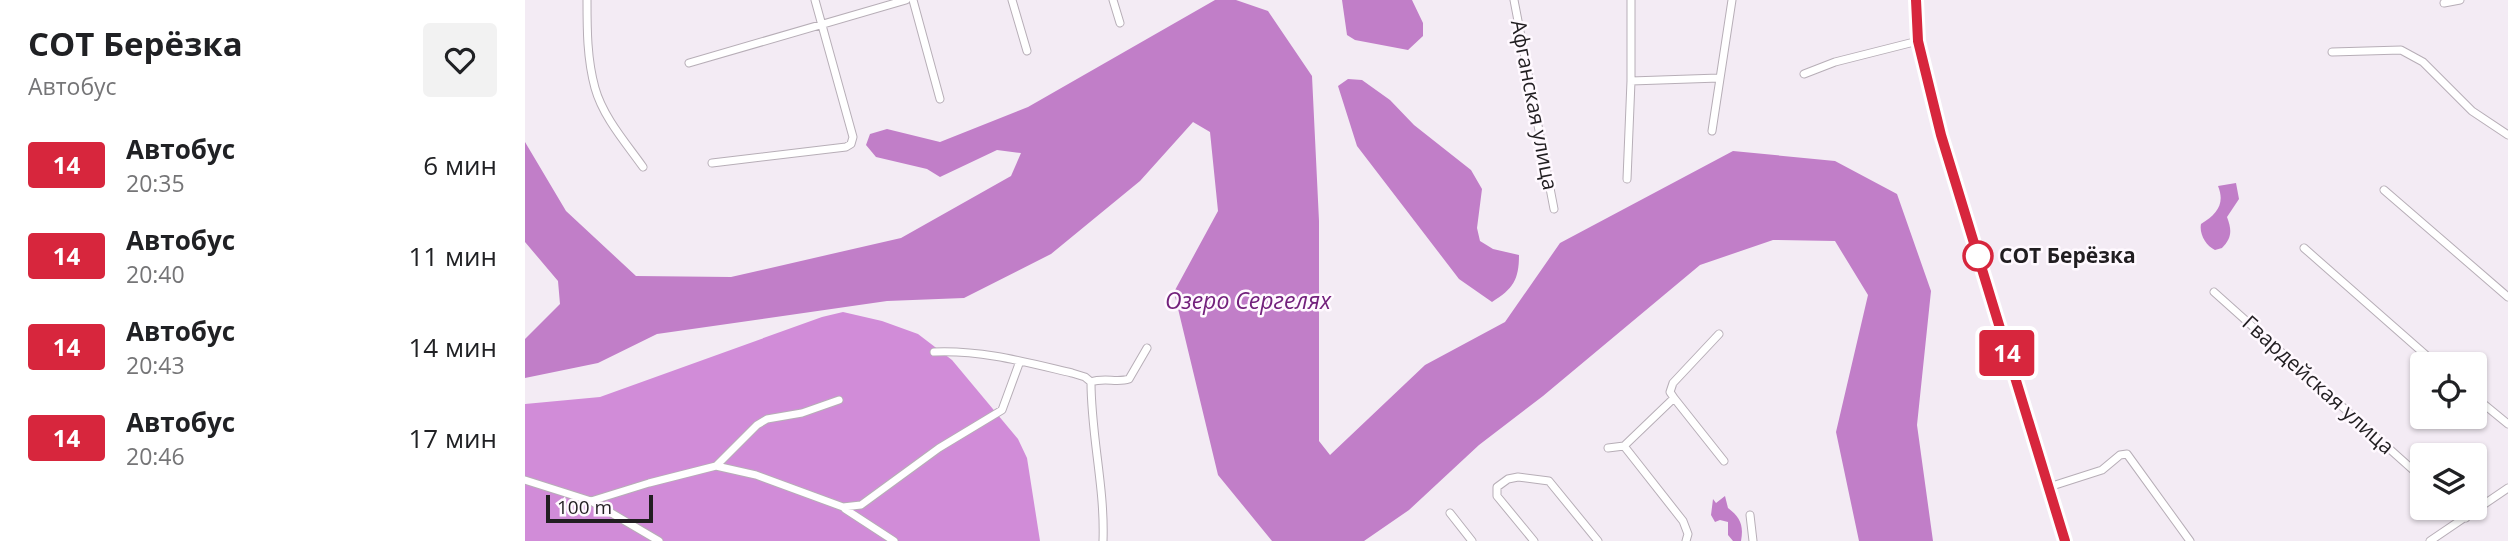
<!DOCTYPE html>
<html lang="ru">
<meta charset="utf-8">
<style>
body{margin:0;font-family:"Open Sans",sans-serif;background:#f2f2f2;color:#202124;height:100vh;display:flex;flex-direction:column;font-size:26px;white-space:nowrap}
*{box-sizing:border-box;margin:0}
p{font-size:23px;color:#757577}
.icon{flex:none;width:38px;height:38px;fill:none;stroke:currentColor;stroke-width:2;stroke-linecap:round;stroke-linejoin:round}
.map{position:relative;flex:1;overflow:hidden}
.drawer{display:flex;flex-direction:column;background:#fff;width:525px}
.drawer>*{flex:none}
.badge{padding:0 14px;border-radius:5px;font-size:24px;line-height:46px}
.fabs{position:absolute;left:1885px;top:352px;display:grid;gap:14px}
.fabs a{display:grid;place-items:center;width:77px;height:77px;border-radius:7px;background:#fff;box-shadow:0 2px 5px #0004;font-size:35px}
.scale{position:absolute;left:21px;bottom:18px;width:107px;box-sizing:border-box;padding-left:7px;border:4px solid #211e21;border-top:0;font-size:19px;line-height:24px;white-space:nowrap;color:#211e21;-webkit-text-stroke:5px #fff9ff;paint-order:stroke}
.map>.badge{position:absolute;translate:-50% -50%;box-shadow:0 0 0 4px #fff}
.round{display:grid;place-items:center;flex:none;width:74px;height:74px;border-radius:7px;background:#f2f2f2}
.headline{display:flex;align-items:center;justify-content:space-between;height:119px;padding:0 28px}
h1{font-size:33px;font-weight:700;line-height:52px}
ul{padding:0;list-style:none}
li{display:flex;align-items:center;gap:21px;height:91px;padding:0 28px}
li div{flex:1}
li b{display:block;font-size:26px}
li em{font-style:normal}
li .badge{min-width:77px;font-weight:700;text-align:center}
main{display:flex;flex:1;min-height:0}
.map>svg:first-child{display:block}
.forest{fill:#d18cd8}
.water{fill:#c17ec8}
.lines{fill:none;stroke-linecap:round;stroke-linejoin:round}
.minor-casing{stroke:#b7aeb7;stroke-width:9}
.minor{stroke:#fff;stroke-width:7}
.line-casing{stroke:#fff;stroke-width:16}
.line{stroke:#d7263d;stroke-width:10}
.stop-dot{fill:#fff;stroke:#d7263d;stroke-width:3.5}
.labels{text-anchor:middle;stroke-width:5;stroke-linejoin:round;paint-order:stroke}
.street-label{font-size:21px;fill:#211e21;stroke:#fff9ff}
.stop-label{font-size:21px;font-weight:bold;fill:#211e21;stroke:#fff9ff;text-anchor:start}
.water-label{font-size:23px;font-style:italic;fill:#73217c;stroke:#fff9ff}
</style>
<main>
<section class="drawer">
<div class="headline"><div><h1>СОТ Берёзка</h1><p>Автобус</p></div><a class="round"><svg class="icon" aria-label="heart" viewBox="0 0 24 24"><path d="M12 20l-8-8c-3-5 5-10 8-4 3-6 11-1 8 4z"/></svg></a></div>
<ul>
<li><span class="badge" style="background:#d7263d;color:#fff">14</span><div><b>Автобус</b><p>20:35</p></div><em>6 мин</em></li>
<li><span class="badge" style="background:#d7263d;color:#fff">14</span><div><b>Автобус</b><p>20:40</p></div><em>11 мин</em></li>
<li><span class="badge" style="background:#d7263d;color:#fff">14</span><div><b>Автобус</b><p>20:43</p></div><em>14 мин</em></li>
<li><span class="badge" style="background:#d7263d;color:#fff">14</span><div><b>Автобус</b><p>20:46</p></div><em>17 мин</em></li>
</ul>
</section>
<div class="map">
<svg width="1983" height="541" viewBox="0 0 1983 541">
<rect width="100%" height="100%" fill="#f3ebf4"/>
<path class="forest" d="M 318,312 L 357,321 L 393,334 L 427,360 L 493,439 L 502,458 L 515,541 L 0,541 L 0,404 L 75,397 L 297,317 Z"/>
<path class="water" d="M 690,0 L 711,0 L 743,11 L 787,76 L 794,221 L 794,441 L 805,455 L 900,365 L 980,322 L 1035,243 L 1208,151 L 1310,161 L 1372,194 L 1406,291 L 1392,425 L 1408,541 L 1334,541 L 1311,432 L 1343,295 L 1310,241 L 1248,240 L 1175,265 L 1018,396 L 954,445 L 884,510 L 839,541 L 747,541 L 693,475 L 649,292 L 693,211 L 685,132 L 668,122 L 615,181 L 526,254 L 439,298 L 362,301 L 132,334 L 73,363 L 0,378 L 0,339 L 35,304 L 33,281 L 0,242 L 0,142 L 41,211 L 111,276 L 206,277 L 376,238 L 486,176 L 496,153 L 472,150 L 415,177 L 402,169 L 351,157 L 341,145 L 345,134 L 362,129 L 415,142 L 503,107 Z
M 817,0 L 887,0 L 898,23 L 898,36 L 883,50 L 830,40 L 822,35 Z
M 823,79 L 837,80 L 865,100 L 889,125 L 946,170 L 957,189 L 952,228 L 955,241 L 968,249 L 994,255 C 994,280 988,289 967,302 L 934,279 L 832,146 L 813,86 Z
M 1711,183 L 1714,199 L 1702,217 C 1707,230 1707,238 1697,248 L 1690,250 C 1681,246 1674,234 1676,224 C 1693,214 1700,203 1693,186 Z
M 1200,496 L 1203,508 C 1215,517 1219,525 1216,541 L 1208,541 L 1203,535 L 1203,522 L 1195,520 L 1190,522 L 1186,515 L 1188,499 L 1191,503 Z"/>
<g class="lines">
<g class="minor-casing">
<path id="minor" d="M 62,0 C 62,29 62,59 70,88 C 78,117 101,143 118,167
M 388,0 L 415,99
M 487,0 L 502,51
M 588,0 L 595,23
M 989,0 L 1029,209
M 1391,0 L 1393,41 L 1416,135 L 1540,541
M 1919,3 L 1935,0
M 1807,52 L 1876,50 L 1898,62 L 1947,111 L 1983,135
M 164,63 L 381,0
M 1279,74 L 1310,62 L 1393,41
M 1106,81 L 1194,78
M 1187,131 L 1207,0
M 187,163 L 321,147 L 326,144 L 328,137 L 290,0
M 1102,179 L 1106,81 L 1106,0
M 1859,190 L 1983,297
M 1779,248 L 1911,364
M 1689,292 L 1897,478
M 409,352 C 457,350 500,362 547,373 L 560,377 L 566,382 C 566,436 580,487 578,541
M 566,382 C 579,377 592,383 604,379 L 622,348
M 1950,397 L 1983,424
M 1149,398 L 1145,392 L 1148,383 L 1194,334
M 314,400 L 277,413 L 242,419 L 232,425 L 191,466 L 231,475 L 318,507 L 336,505 L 414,448 L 477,410 L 495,361
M 1099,446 L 1149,398 L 1199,461
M 1083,448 L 1099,446 L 1158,521 L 1163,534 L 1161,541
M 0,480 L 66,501 L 134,541
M 1524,487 L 1577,470 L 1595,455 L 1602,454 L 1665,541
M 66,501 L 124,483 L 191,466
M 1930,508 L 1941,518
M 320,509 L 369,541
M 925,513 L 947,541
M 1225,515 L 1228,541
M 1009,541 L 972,496 L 972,487 L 983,479 L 993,477 L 1024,481 L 1073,541
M 1905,541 L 1983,488"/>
</g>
<use href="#minor" class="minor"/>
</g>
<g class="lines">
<g class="line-casing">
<path id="line" d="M 1391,0 L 1393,41 L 1416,135 L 1540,541"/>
</g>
<use href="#line" class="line"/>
</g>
<circle class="stop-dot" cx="1453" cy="256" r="14"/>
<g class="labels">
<g class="street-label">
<text transform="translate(1009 105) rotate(79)" y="7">Афганская улица</text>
<text transform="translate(1793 385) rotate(42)" y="7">Гвардейская улица</text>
</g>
<g class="stop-label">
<text x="1474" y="263">СОТ Берёзка</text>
</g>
<g class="water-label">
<text x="723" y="309">Озеро Сергелях</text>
</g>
</g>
</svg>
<div class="fabs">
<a><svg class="icon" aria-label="locate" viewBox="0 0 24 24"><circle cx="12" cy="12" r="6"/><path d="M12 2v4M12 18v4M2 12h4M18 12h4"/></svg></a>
<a><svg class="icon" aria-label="layers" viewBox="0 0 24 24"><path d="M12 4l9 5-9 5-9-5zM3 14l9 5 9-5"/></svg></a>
</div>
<div class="scale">100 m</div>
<b class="badge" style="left:1482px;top:353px;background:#d7263d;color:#fff">14</b>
</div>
</main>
